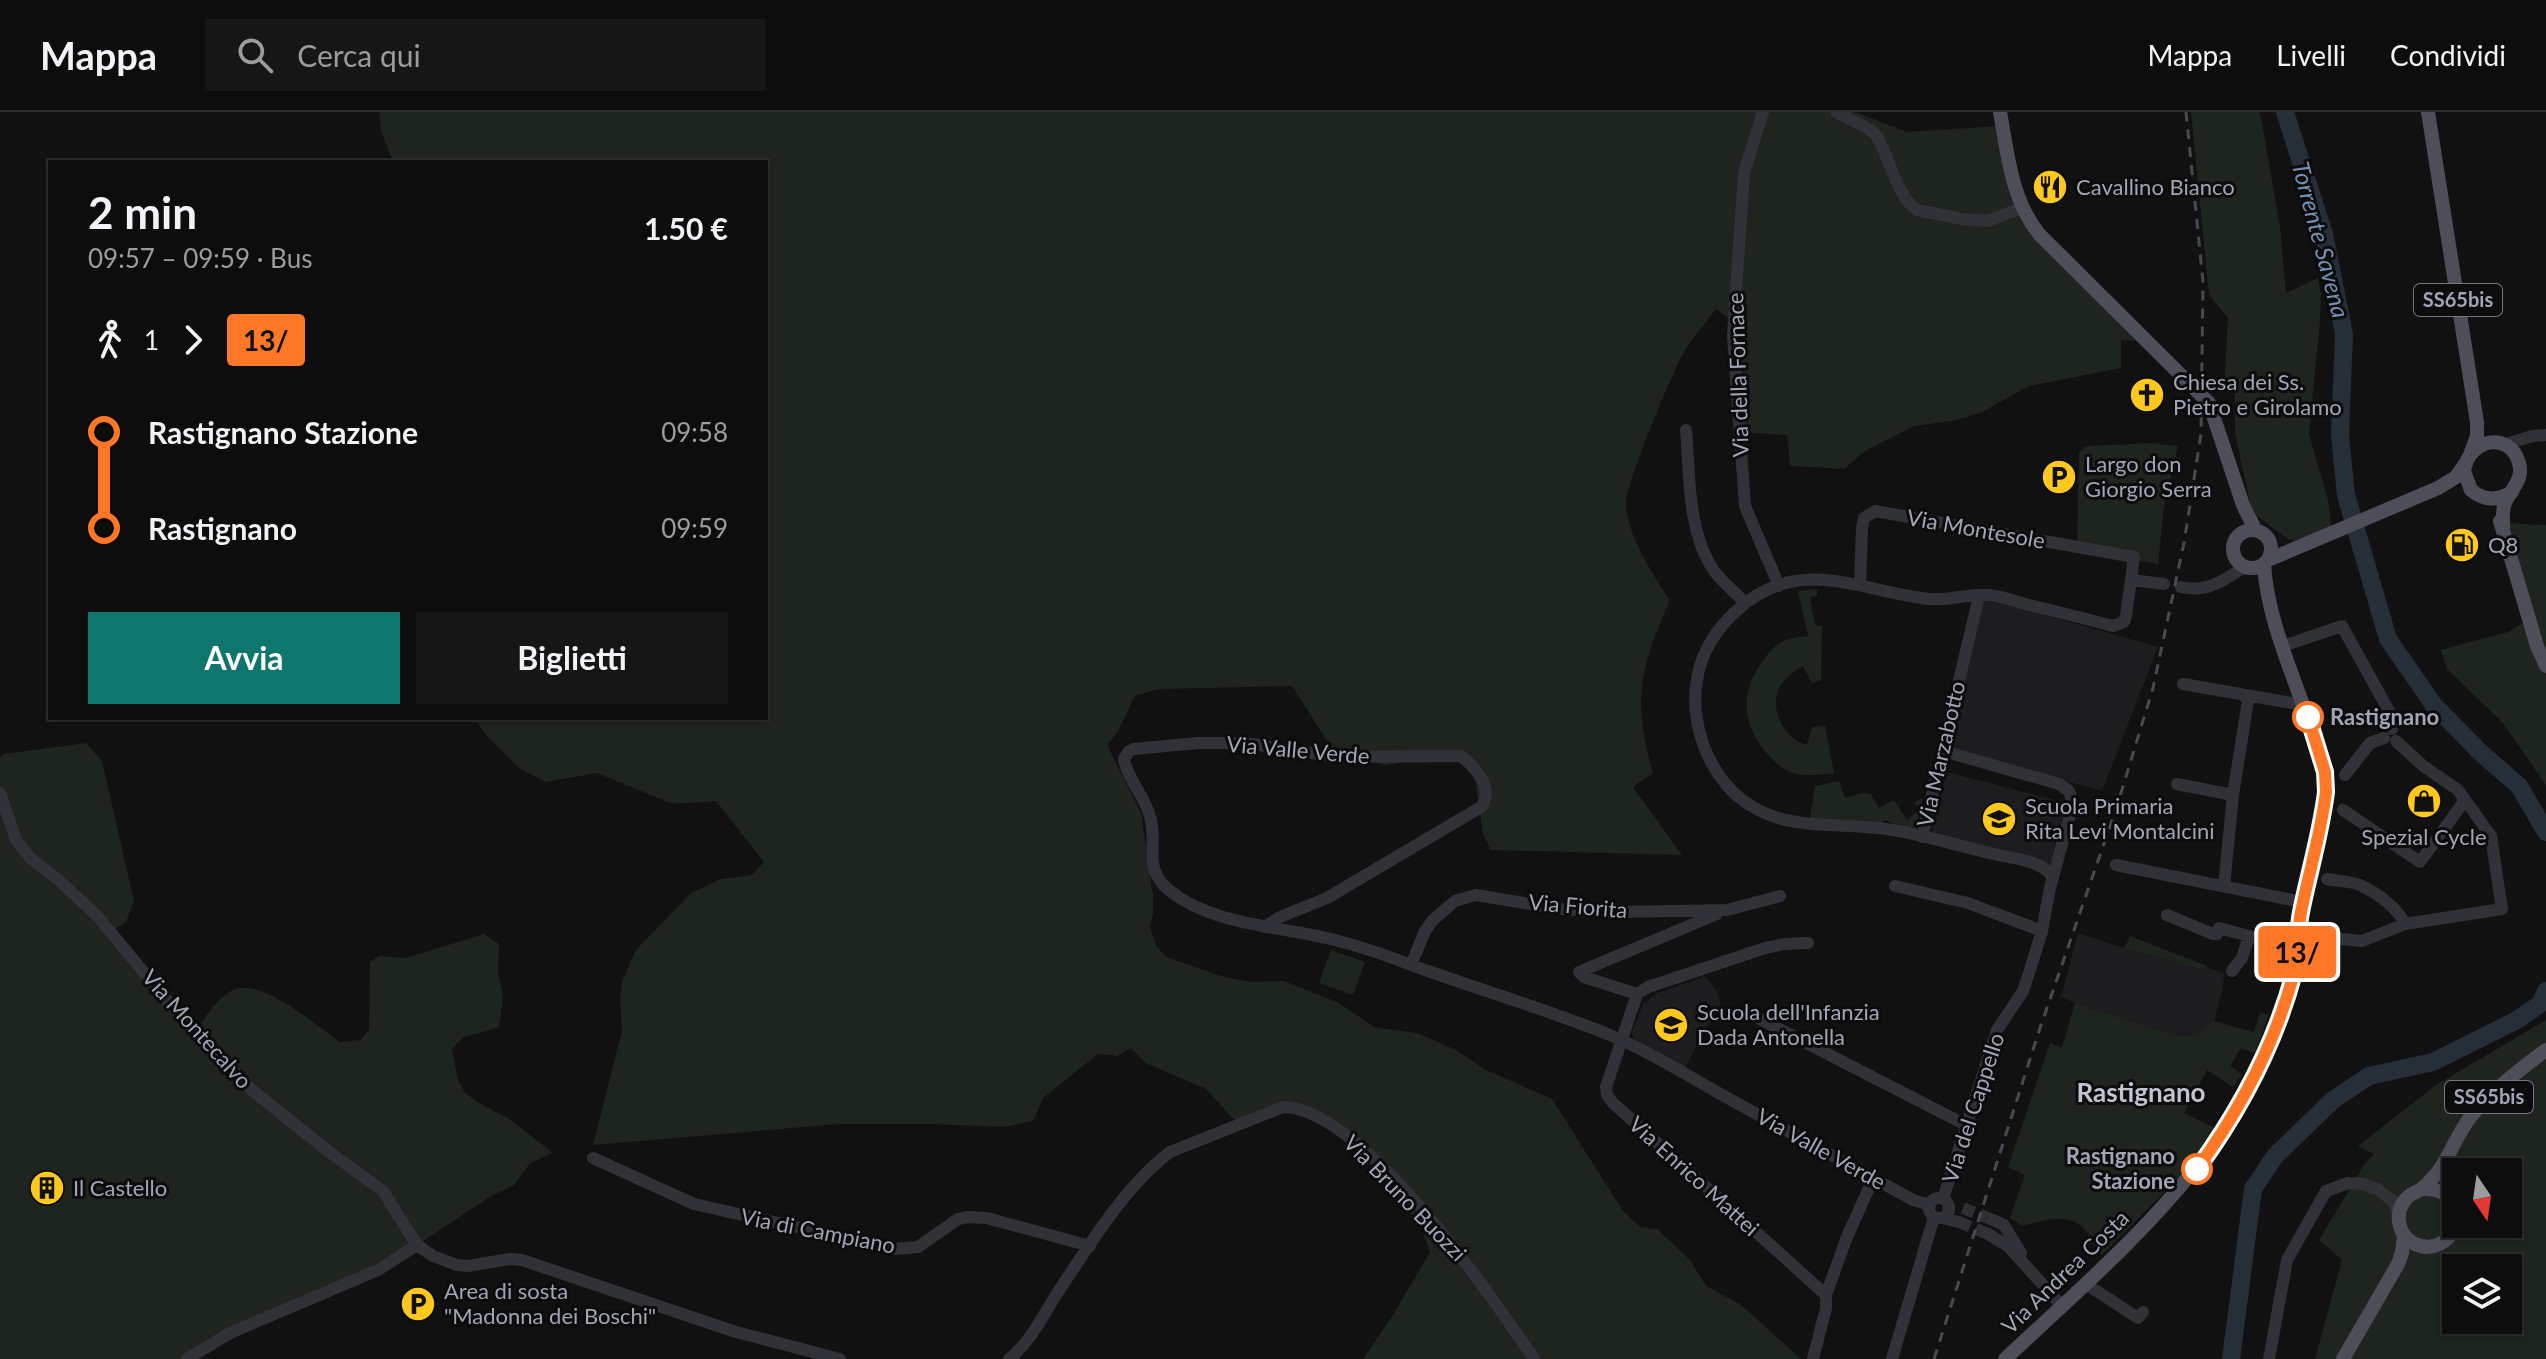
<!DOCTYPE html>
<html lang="it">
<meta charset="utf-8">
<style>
body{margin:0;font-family:Lato,sans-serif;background:#161617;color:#f1f3f6;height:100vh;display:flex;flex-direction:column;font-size:30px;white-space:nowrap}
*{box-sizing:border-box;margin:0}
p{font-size:26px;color:#9a9c9e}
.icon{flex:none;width:44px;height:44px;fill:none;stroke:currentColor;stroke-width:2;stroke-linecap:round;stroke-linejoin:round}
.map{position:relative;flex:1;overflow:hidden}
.details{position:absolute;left:48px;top:48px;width:720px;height:560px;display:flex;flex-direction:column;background:#0d0d0e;border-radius:0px;box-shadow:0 2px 6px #0004,0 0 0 2px #2d2d2e}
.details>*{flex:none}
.badge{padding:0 16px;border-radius:6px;font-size:28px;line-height:52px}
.needle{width:52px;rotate:167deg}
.buttons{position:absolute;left:2442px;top:1046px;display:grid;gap:16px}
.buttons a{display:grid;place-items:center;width:80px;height:80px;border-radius:0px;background:#0d0d0e;box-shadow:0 2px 6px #0004,0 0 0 2px #2d2d2e;font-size:40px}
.map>.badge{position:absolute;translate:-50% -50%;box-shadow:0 0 0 4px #fff}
.legs{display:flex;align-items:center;gap:12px;height:88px;padding:0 40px;font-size:26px}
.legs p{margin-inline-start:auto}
.head{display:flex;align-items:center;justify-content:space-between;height:136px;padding:0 40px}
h1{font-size:44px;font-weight:700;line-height:60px}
.action{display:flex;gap:16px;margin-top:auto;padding:16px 40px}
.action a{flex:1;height:92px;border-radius:0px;background:#0f766e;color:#fff;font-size:32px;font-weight:700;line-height:92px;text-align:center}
.action a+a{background:#161617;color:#f1f3f6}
ul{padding:0 40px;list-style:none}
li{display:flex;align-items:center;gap:28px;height:96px;font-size:30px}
li i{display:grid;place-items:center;width:12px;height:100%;margin:0 10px;background:currentColor}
li i::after{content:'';width:20px;height:20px;margin:-10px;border:6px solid;border-radius:50%;background:#0d0d0e}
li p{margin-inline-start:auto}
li:first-child i{background:linear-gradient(#0000 50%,currentColor 0)}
li:last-child i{background:linear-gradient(currentColor 50%,#0000 0)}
header{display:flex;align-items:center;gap:48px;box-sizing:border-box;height:112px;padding:0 40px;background:#0d0d0e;border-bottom:2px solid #2d2d2e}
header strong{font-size:38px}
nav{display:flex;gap:44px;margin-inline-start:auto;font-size:28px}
.search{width:560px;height:72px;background:#161617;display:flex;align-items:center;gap:20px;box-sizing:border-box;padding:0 28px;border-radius:0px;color:#9a9c9e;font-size:30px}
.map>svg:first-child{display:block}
.built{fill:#1d1d1f}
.green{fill:#1d251e;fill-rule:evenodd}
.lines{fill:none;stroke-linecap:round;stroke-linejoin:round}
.river{stroke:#262e37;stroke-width:18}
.minor-tunnel{stroke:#2e2f32;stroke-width:12;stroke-dasharray:12 6;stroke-linecap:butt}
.minor{stroke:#313238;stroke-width:12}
.major{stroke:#4d4e57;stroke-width:14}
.rail{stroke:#484a51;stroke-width:3;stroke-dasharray:10 8;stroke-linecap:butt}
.line-1-casing{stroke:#fff;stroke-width:18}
.line-1{stroke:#ff7827;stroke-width:12}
.stop-1-dot{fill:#fff;stroke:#ff7827;stroke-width:4}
.labels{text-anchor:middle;stroke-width:6;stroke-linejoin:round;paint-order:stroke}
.shield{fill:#0c0c0d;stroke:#747782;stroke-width:2}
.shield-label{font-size:20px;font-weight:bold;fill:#a1a5b4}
.poi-label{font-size:22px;fill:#a1a5b4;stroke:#0c0c0d;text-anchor:start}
.street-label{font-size:22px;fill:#a1a5b4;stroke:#0c0c0d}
.stop-label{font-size:22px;font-weight:bold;fill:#a1a5b4;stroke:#0c0c0d;text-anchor:start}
.water-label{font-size:24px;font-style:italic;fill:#7490b3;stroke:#0c0c0d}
.quarter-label{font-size:26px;font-weight:bold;fill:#c2c4d0;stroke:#0c0c0d}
</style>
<header>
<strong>Mappa</strong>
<div class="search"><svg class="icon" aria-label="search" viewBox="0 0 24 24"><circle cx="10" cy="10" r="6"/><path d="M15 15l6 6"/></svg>Cerca qui</div>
<nav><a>Mappa</a><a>Livelli</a><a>Condividi</a></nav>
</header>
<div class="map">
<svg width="2546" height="1247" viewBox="0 0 2546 1247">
<rect width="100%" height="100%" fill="#111112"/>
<path class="built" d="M 1978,484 L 2158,535 L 2102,679 L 1948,637 Z
M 1947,660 L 2066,691 L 2050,753 L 1931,722 Z
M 2078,821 L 2124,836 L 2130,824 L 2224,862 L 2223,877 L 2213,912 L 2196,923 L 2177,924 L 2075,891 L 2061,885 Z
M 1706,864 L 1717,880 L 1721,891 L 1684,957 L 1635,931 L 1632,920 L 1643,892 L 1657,881 Z"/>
<path class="green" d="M 379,0 L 1855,0 L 1907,20 L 1999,14 L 2028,107 L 2136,226 L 2134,229 L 2121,228 L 2121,256 L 2029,274 L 1980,301 L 1952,309 L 1914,314 L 1865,339 L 1844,357 L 1790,354 L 1787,323 L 1739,320 L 1734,210 L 1716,197 C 1705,212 1692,226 1683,242 C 1672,261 1625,374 1626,392 C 1627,422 1653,464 1670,488 C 1640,556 1632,588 1653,661 L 1633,675 L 1682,743 L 1491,738 L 1483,722 L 1475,666 L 1460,649 L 1436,645 L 1385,653 L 1336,643 L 1292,574 L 1158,577 L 1135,584 L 1117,621 L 1107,633 L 1141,701 L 1153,784 L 1153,802 L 1150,815 L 1157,835 L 1166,845 L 1224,865 L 1251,870 L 1284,869 L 1339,891 L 1374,915 L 1417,921 L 1456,938 L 1484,957 L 1552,987 L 1623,1099 L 1640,1115 L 1657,1117 L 1690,1148 L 1706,1174 L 1740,1192 L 1801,1247 L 1363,1247 L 1393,1203 L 1430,1140 L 1421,1115 L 1376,1056 L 1318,1007 L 1277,999 L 1239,1013 L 1206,977 L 1146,951 L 1131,936 L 1117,944 L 1098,942 L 1043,986 L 1033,1009 L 1003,1015 L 934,1012 L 839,1012 L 593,1033 L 622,919 L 620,889 L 622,869 L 636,838 L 691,781 L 721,767 L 752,763 L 764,750 L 716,689 L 673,692 L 597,661 L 545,670 L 519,656 L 488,625 L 474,606 L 766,606 L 766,50 L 393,50 L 381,19 Z
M 2191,0 L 2260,0 L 2280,115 L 2286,181 L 2318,166 L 2321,182 L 2320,209 L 2309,322 L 2328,388 L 2333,428 L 2317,434 L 2288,427 L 2257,404 L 2250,391 L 2235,322 L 2235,271 L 2224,280 L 2228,206 L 2209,183 Z
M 2151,331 L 2178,334 L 2164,395 L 2158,452 L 2077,438 L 2079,341 L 2086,334 Z
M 2505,411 L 2546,413 L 2546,673 L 2502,610 L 2447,557 L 2441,538 L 2508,520 L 2528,508 Z
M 1817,477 L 1817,484 L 1810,485 L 1815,513 L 1822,514 L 1821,568 L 1812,571 L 1803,554 C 1794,560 1784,566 1779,576 C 1769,599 1785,627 1807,633 L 1812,615 L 1825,614 L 1834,661 C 1824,662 1813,664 1803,663 C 1791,662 1779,655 1771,646 C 1743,617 1738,583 1762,550 C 1768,541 1774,534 1784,529 C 1792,525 1800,525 1808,524 L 1798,479 Z
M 86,631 L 102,649 L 134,789 L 126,810 L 112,819 L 197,917 C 207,903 216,888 231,879 C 258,862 317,914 340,930 L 360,928 L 369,918 L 370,850 L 379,844 L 406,846 L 484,822 L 499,832 L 498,859 L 503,885 L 499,915 L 462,926 L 452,937 L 457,965 L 464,980 L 479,991 L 511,1008 L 553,1041 L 530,1051 L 514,1073 L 491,1084 L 402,1143 L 182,1247 L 0,1247 L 0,646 L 3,642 Z
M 1839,669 L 1845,686 L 1861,681 L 1871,682 L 1879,696 L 1894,688 L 1907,708 L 1919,697 L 1914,691 L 1923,685 L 1915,719 L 1884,708 L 1882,712 L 1810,706 L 1815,674 Z
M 2130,824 L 2207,854 L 2202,857 L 2197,856 L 2125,836 Z
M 1331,838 L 1365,850 L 1353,883 L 1319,871 Z
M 2075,891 L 2177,924 L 2196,923 L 2214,909 L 2254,920 L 2260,901 L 2269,903 L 2255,941 L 2241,936 L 2230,954 L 2242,962 L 2233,975 L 2207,958 L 2184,1001 L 2215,1016 L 2177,1067 L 2102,1143 C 2093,1136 2093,1132 2088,1122 C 2074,1098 2043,1109 2022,1114 L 2010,1106 L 2025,1063 L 2008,1055 L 2050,931 L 2062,936 Z
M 2546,908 L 2546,1247 L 2315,1247 L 2342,1148 L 2319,1128 L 2364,1053 L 2374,1042 L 2358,1034 L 2436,973 ZM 2456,1060 L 2508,1060 L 2508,1112 L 2456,1112 ZM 2456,1156 L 2508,1156 L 2508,1208 L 2456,1208 Z"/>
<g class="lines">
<path class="river" d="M 2285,0 L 2324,122 L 2344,222 L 2340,323 L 2346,383 L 2388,527 L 2433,592 L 2480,640 L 2519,674 L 2546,720
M 2231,1247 L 2253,1077 L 2275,1044 L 2333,988 L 2369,964 L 2433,950 L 2517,908 L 2540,892 L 2546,879"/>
<path class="minor-tunnel" d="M 1963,1096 L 1993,1108
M 1959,1110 L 1988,1122"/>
<path class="minor" d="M 1763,0 L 1744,61 L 1733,224 L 1745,394 L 1779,474
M 1836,0 L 1869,17 L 1876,23 C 1889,44 1897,85 1917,98 L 1962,107 L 1988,109 L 2021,96
M 1686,318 C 1690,364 1687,419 1714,459 C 1723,471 1735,480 1745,491
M 2503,333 L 2532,324 L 2546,323
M 2131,468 L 2164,472
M 1860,473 L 1862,416 L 1864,406 L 1875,399 L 2134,445 L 2126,504 L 2124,510 L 2113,514 C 2083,506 2054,499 2025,492 C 2014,489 2001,484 1990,483 C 1970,481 1949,489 1929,487 C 1858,479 1798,441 1735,500 C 1717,517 1703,538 1698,562 C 1689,603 1703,649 1732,679 C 1778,724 1836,708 1893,718 C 1928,724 1963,735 1998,743 C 2016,747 2042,749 2053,765
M 2181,475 C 2207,481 2223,469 2244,455
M 2283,534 L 2342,514 L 2390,601 L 2392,617
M 2183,572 L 2303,593
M 1943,639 L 2059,672 L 2069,679 L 2073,692 L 2050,776 L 2042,819 L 2029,861 L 2023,879 L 1997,918 L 1943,1087
M 2345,663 L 2370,631 L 2384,626
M 2177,672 L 2233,683
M 0,681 L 16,728 L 30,746 L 60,769 L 98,805 L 181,905 L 253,979 L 328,1039 L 383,1079 L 417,1133 L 433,1144 L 457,1153 L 468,1154 L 510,1147 L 522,1148 L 736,1220 L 840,1247
M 2343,698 L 2420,750 L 2465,688
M 1922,725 L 1979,484
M 2116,753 L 2303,790
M 2327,767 C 2337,769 2350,769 2360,773 C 2377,781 2397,795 2405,812
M 1895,774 L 1968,791 L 2042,819
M 2224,774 L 2233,683 L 2248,588 L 2242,582
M 2167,803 L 2213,822 L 2217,822 L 2219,816 L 2261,827 L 2264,831 L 2297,839
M 1264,815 L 1280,805 L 1327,786 L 1481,695 C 1495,677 1476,656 1461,644 L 1337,645 L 1252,632 L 1224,631 L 1198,631 L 1134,637 L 1129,639 L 1124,647 C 1127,666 1143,682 1149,701 C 1160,731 1140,755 1170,779 C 1217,816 1287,814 1342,830 C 1371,837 1400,849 1428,859 C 1470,874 1512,887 1554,902 C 1576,910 1600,918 1621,928 C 1660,945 1696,969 1733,989 C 1792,1022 1852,1055 1913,1088 L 1930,1093
M 2298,823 L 2362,829 L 2405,812 L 2502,797 L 2491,724 L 2458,678 L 2422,653 L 2396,629
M 2261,827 L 2265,823 L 2298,827
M 1808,831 L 1784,832 L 1765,836 L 1648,875 L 1637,882 L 1606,975 L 1607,983 L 1613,991 L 1826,1183
M 1411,853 L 1425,819 L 1433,808 L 1455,789 L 1476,783 L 1561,797 L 1618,800 L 1727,798 L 1780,784
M 2232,859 L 2242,846 L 2249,824
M 1637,882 L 1584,865 L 1579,860 L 1717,802
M 1750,902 L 1966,1013
M 593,1046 L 694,1092 L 894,1137 L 918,1135 L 958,1107 L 968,1105 L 987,1106 L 1090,1134
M1929 1096a10 10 0 1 1 20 0a10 10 0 1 1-20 0Z
M 1942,1106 L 1959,1110
M 1993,1108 L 2004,1113 L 2021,1141
M 1988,1122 L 2008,1134 L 2062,1194
M 2086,1172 L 2138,1206 L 2143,1200
M 187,1247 L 230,1221 L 378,1158 L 417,1133
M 1009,1247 C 1030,1231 1042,1205 1056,1183 C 1088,1135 1124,1075 1170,1040 L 1283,995 C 1362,996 1491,1183 1534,1247
M 1813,1247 L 1826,1196 L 1826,1183 L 1847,1125 L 1873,1067
M 1892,1247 L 1934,1105
M 2269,1247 L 2287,1148 L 2326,1079 L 2348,1071 L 2363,1072 L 2377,1077 L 2393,1089 L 2399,1104"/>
<path class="major" d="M 2000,0 C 2008,43 2011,87 2039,122 L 2209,291 L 2243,393 L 2255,417
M 2428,0 L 2477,310 L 2477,324 L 2471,340
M 2500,409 L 2537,534 L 2546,554
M 2503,415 C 2503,407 2502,398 2505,391 C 2511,376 2524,368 2519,351 C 2510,318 2468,327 2464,359 L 2471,378 C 2484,389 2498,389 2512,380
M2233 437a19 19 0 1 1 38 0a19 19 0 1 1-38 0Z
M 2268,448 L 2438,376 L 2456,365 L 2465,352
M 2422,1077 C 2438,1076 2449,1081 2456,1096
M 2457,1112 C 2450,1130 2432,1141 2413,1131 C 2398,1122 2394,1102 2405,1088 C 2409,1082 2414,1081 2420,1078 C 2426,1074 2432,1067 2437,1061 C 2451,1043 2457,1021 2472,1003 C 2493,978 2520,957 2546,938
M 2005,1247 C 2128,1132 2253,1031 2294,859 C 2299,839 2297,818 2301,799 C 2309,759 2330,701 2325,661 C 2323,642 2314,622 2307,604 C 2290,555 2267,504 2264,452
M 2343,1247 L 2398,1152 L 2402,1141 L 2404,1123"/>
<path class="rail" d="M 1934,1247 L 2039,919 L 2117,694 L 2153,576 L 2184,431 L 2201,322 L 2203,170 L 2186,0"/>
</g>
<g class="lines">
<g class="line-1-casing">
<path id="line-1" d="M 2197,1057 C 2240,998 2275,932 2294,861 C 2299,841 2297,820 2301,800 C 2309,760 2321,721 2326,680 L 2325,660 L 2308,605"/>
</g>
<use href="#line-1" class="line-1"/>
</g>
<defs>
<g id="restaurant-disc" transform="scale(1.8)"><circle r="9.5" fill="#ffc81c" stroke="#0c0c0d"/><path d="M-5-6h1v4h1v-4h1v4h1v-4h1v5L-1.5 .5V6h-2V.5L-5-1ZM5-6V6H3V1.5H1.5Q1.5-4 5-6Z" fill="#111"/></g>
<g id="church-disc" transform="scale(1.8)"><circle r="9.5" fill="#ffc81c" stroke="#0c0c0d"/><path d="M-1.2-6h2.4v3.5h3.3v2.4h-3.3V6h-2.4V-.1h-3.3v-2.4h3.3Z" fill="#111"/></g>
<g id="parking-disc" transform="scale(1.8)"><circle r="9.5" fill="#ffc81c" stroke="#0c0c0d"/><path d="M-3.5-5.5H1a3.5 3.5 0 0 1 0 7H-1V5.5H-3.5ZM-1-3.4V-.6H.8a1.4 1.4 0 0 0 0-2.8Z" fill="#111"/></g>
<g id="fuel-disc" transform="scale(1.8)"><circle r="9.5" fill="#ffc81c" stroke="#0c0c0d"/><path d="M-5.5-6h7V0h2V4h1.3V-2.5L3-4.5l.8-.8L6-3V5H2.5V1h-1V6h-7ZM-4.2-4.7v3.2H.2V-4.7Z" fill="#111"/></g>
<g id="shop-disc" transform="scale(1.8)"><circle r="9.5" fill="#ffc81c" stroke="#0c0c0d"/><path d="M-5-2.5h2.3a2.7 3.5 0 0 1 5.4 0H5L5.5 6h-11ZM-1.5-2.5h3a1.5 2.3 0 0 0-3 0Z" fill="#111"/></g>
<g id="school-disc" transform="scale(1.8)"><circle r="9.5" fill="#ffc81c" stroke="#0c0c0d"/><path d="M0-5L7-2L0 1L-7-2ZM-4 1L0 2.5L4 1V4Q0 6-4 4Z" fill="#111"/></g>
<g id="building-disc" transform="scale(1.8)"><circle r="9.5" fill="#ffc81c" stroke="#0c0c0d"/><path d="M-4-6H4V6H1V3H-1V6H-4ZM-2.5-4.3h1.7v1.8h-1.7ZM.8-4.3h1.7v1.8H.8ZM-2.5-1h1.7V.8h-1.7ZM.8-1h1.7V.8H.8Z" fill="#111"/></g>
</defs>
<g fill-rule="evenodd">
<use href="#restaurant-disc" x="2050" y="75"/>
<use href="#church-disc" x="2147" y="283"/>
<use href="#parking-disc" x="2059" y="365"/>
<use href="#fuel-disc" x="2462" y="433"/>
<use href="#shop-disc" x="2424" y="689"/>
<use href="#school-disc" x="1999" y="707"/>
<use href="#school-disc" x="1671" y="913"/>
<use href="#building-disc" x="47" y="1076"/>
<use href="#parking-disc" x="418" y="1192"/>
</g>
<g class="stop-1-dot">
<circle cx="2308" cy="605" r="14"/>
<circle cx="2197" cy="1057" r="14"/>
</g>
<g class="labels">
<g class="shield">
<rect x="2414" y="172" width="88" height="32" rx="6"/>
<rect x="2445" y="969" width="88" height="32" rx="6"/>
</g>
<g class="shield-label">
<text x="2458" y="195">SS65bis</text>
<text x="2489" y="992">SS65bis</text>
</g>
<g class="poi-label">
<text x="2076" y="83">Cavallino Bianco</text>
<text x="2173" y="278">Chiesa dei Ss.<tspan x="2173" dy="25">Pietro e Girolamo</tspan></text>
<text x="2085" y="360">Largo don<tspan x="2085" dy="25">Giorgio Serra</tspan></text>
<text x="2488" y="441">Q8</text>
<text x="2025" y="702">Scuola Primaria<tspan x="2025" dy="25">Rita Levi Montalcini</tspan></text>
<text x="2424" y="733" text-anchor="middle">Spezial Cycle</text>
<text x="1697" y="908">Scuola dell'Infanzia<tspan x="1697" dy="25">Dada Antonella</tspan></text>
<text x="73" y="1084">Il Castello</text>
<text x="444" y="1187">Area di sosta<tspan x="444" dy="25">"Madonna dei Boschi"</tspan></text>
</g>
<g class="street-label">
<text transform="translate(1738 263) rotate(-92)" y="8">Via della Fornace</text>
<text transform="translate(1976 417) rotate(10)" y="8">Via Montesole</text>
<text transform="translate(1298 638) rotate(5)" y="8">Via Valle Verde</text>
<text transform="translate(1941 642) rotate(-77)" y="8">Via Marzabotto</text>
<text transform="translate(1578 794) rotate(5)" y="8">Via Fiorita</text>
<text transform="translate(197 917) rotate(48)" y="8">Via Montecalvo</text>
<text transform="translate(1973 996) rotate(-72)" y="8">Via del Cappello</text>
<text transform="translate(1821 1037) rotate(29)" y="8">Via Valle Verde</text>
<text transform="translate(1694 1064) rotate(42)" y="8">Via Enrico Mattei</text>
<text transform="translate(1405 1086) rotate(46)" y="8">Via Bruno Buozzi</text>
<text transform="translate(818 1119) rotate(11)" y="8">Via di Campiano</text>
<text transform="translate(2065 1160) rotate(-44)" y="8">Via Andrea Costa</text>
</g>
<g class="stop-label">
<text x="2330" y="613">Rastignano</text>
<text x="2175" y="1052" text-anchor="end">Rastignano<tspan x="2175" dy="25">Stazione</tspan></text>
</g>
<g class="water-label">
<text transform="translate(2320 128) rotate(75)" y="8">Torrente Savena</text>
</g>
<g class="quarter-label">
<text x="2141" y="990">Rastignano</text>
</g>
</g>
</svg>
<div class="buttons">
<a><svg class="needle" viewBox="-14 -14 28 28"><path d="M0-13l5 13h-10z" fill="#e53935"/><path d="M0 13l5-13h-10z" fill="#9a9c9e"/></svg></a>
<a><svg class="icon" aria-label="layers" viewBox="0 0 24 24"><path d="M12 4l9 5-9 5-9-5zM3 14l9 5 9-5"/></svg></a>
</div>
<b class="badge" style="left:2297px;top:840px;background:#ff7827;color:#111">13/</b>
<section class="details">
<div class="head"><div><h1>2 min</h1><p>09:57 – 09:59 · Bus</p></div><b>1.50 €</b></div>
<div class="legs"><svg class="icon" aria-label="walk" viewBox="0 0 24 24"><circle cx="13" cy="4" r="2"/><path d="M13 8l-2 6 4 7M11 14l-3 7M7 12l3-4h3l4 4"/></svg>1<svg class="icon" aria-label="forward" viewBox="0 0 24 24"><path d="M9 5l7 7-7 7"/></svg><b class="badge" style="background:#ff7827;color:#111">13/</b></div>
<ul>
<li><i style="color:#ff7827"></i><b>Rastignano Stazione</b><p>09:58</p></li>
<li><i style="color:#ff7827"></i><b>Rastignano</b><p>09:59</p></li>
</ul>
<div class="action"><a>Avvia</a><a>Biglietti</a></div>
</section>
</div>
